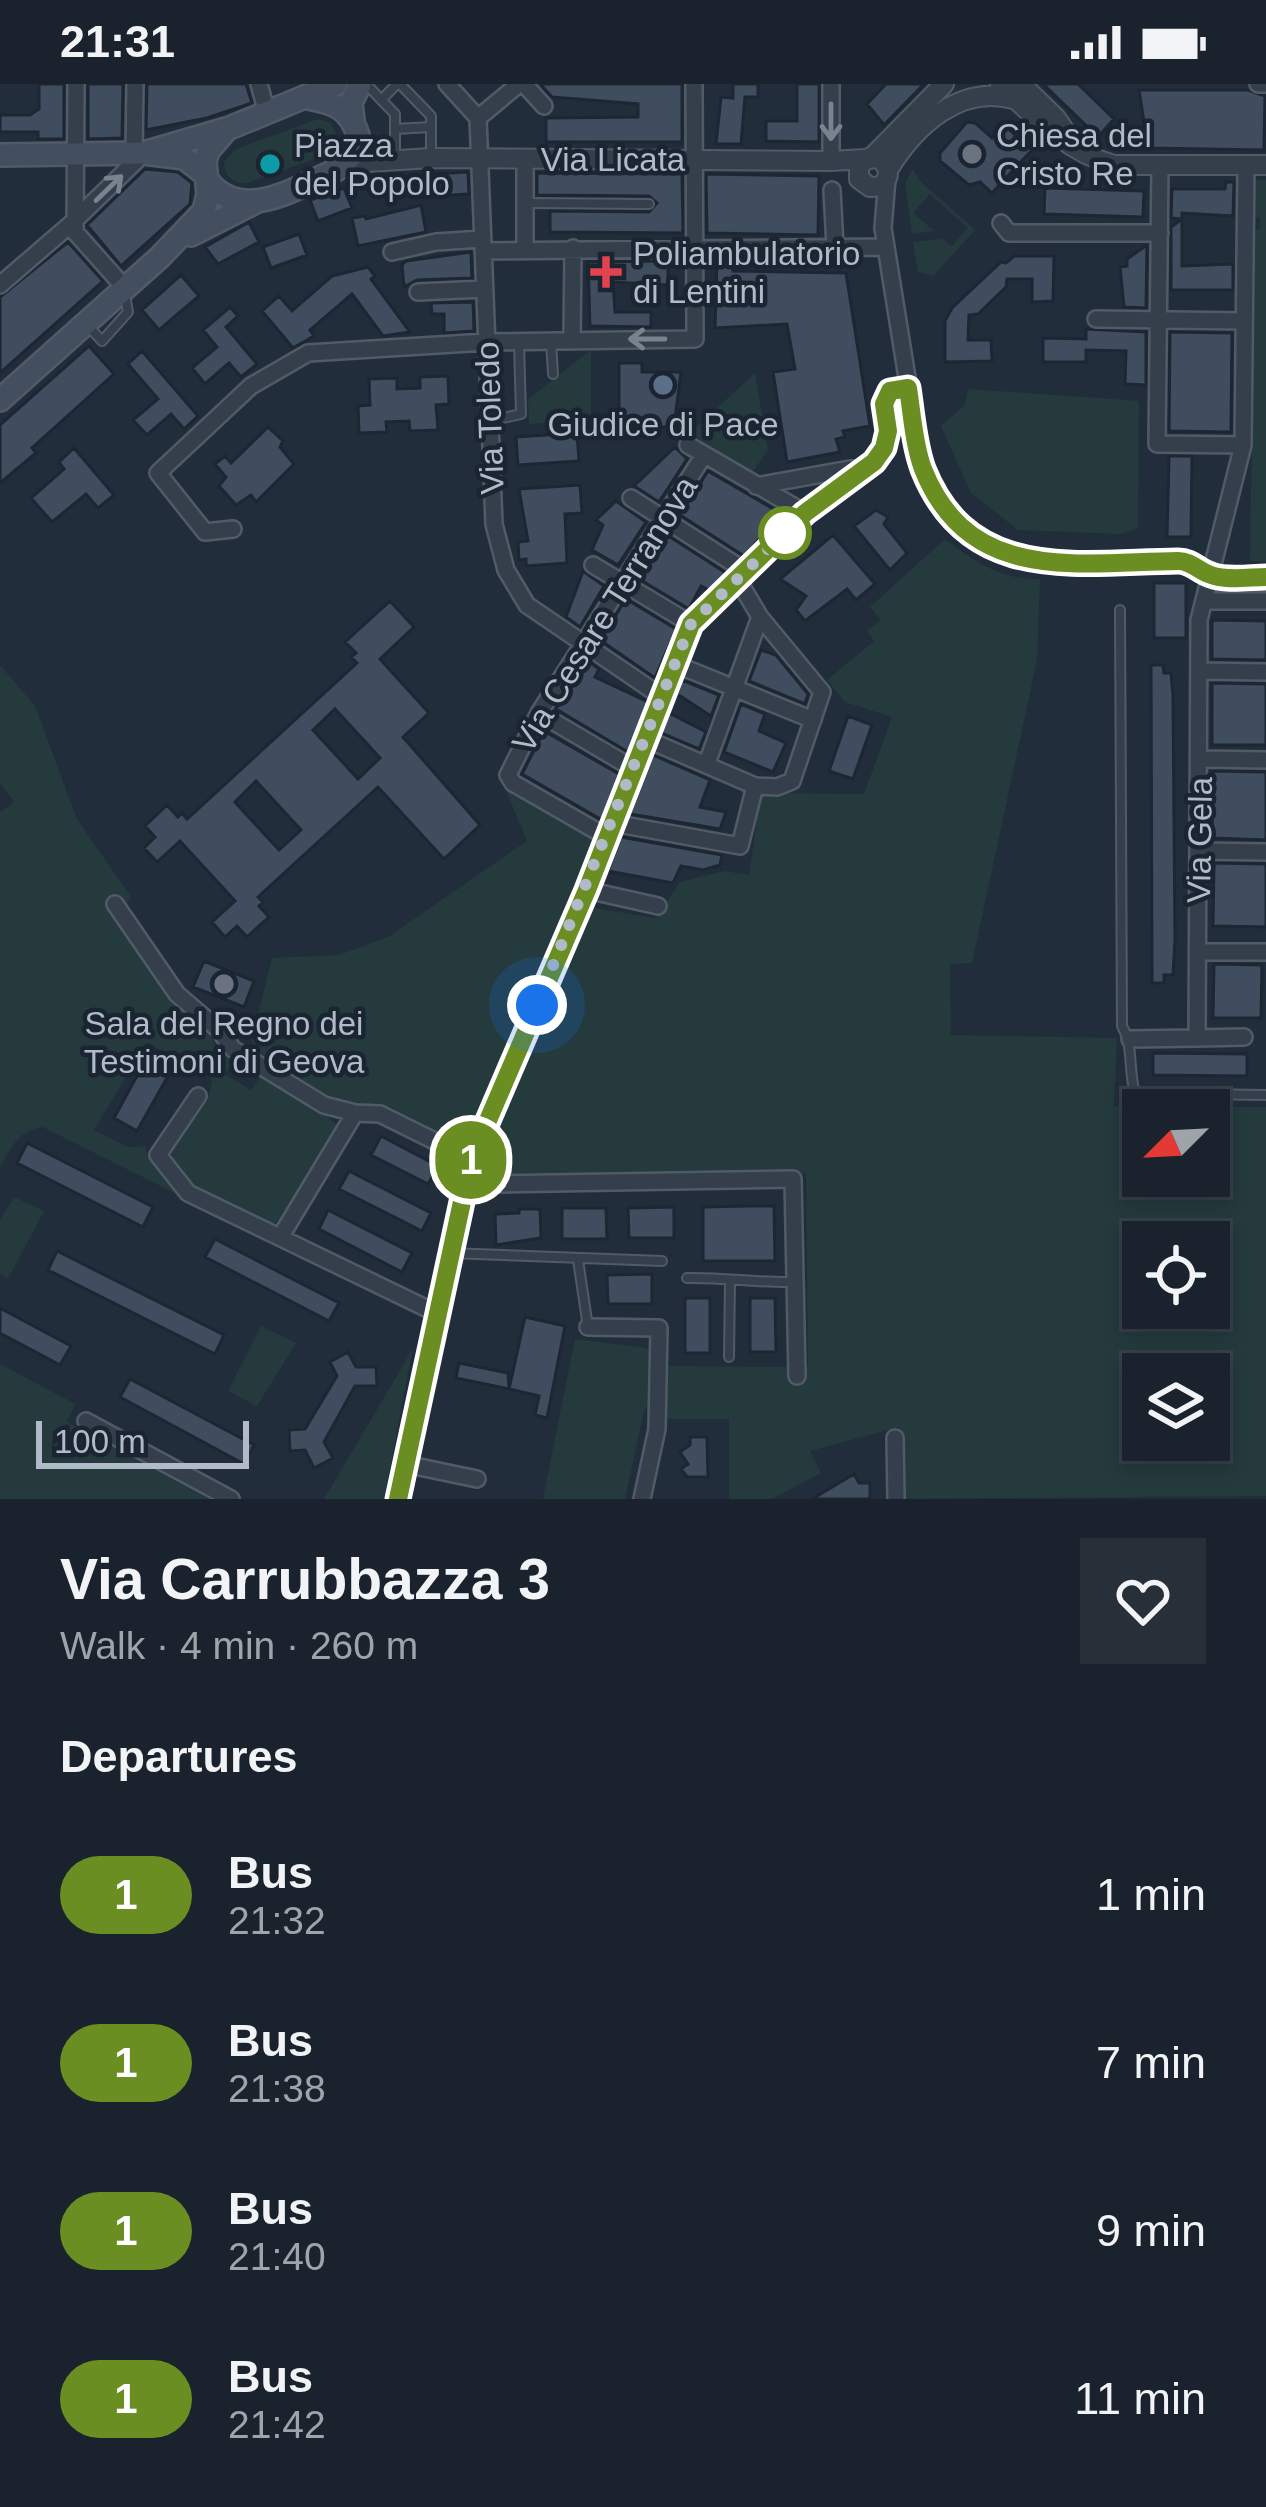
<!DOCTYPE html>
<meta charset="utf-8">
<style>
body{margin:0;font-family:Helvetica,sans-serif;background:#272f39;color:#f1f3f6;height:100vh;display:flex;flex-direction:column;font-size:45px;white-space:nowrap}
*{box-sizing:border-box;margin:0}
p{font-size:39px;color:#9fa4aa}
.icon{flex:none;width:66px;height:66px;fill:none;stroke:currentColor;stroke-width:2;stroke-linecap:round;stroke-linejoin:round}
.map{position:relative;height:1415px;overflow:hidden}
.sheet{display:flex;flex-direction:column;background:#1a222d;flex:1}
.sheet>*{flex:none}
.badge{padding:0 24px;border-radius:39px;font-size:42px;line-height:78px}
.needle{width:78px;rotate:246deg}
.tools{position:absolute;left:1122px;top:1005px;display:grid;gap:24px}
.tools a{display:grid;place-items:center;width:108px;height:108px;border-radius:0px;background:#1a222d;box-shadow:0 6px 18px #0003,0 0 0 3px #383f49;font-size:60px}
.scale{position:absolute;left:36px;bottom:30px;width:213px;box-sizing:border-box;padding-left:12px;border:6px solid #b1bac8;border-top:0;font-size:33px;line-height:42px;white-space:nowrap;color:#b1bac8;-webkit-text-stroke:9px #1b2431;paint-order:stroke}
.you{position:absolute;width:60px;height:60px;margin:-30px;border:9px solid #fff;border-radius:50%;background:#1a73e8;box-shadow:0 0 0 18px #1a73e833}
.map>.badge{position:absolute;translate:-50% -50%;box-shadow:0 0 0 6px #fff}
h2{padding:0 60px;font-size:45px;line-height:108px}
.round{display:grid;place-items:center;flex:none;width:126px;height:126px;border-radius:0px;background:#272f39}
.overview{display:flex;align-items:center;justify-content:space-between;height:204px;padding:0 60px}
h1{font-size:57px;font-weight:700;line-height:90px}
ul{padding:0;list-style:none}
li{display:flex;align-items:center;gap:36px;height:168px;padding:0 60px}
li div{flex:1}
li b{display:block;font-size:45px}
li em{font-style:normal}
li .badge{min-width:132px;font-weight:700;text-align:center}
.status{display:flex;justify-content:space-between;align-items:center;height:84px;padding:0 60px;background:#1a222d;direction:ltr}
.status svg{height:33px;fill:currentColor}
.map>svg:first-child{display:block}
.green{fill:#243a3d;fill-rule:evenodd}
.building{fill:#404d5e;stroke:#1d2633;stroke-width:3;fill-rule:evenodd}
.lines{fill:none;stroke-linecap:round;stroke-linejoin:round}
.service-casing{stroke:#515a67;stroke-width:12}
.minor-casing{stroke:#515a67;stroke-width:20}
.tertiary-casing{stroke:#515a67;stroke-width:22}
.secondary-casing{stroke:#515a67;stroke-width:26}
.service{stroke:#353f4c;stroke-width:8}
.minor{stroke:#353f4c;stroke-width:15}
.tertiary{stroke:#353f4c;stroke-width:18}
.secondary{stroke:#434e5f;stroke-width:21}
.oneway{stroke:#798390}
.line-casing{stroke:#fff;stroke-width:27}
.line{stroke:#6b8e23;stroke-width:18}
.walk{stroke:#b1bac8;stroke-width:12;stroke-dasharray:0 21.6}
.worship-dot{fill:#6b7280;stroke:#1b2431;stroke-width:4.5}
.culture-dot{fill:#0f9aa8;stroke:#1b2431;stroke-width:4.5}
.health-dot{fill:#e0444e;stroke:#1b2431;stroke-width:4.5}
.service-dot{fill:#5c6f8a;stroke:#1b2431;stroke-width:4.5}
.stop-dot{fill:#fff;stroke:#6b8e23;stroke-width:6}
.labels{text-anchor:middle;stroke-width:9;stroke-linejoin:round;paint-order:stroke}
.poi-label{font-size:33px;fill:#b1bac8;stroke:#1b2431;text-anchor:start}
.street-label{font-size:33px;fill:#b1bac8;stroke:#1b2431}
</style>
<div class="status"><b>21:31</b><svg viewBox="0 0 49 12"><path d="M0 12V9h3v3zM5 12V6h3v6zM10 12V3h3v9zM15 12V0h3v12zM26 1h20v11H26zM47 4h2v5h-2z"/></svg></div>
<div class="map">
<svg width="1266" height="1415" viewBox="0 0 1266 1415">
<rect width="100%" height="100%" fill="#222d3c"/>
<path class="green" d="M 318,35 L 330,38 L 339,55 L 326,71 L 247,99 C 233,100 224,92 224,78 L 236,65 Z
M 913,85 L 920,97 L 975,146 L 933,192 L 918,188 L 913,158 L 942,155 L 952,162 L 968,144 L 930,110 L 913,129 L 934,147 L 912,150 L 905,99 Z
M 1256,96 L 1266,96 L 1266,478 L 1250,477 L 1255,147 L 1260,144 L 1260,135 L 1255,132 Z
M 591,266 L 591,336 L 529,340 L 528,315 Z
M 755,289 L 768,366 L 752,389 L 690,349 Z
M 968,305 L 1139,317 L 1138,444 L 1120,450 L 1018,446 L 971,409 L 941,342 L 965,321 Z
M 945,455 C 975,478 1001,496 1040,495 L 1037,576 L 972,879 L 950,880 L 951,951 L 1117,954 L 1114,1022 L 1266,1023 L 1266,1412 L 902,1415 L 899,1343 L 810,1367 L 821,1389 L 772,1415 L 729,1415 L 729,1335 L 667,1335 L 667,1282 L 808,1283 L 806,1090 L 492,1096 L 480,1089 L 594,824 L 656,834 L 680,798 L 724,787 L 749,791 L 761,709 L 864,710 L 892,633 L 845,618 L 827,596 L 874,557 L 867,547 L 881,536 L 870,523 ZM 1143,1026 L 1209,1026 L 1209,1092 L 1143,1092 ZM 1143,1158 L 1209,1158 L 1209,1224 L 1143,1224 ZM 1143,1290 L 1209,1290 L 1209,1356 L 1143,1356 Z
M 0,581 L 35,622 L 77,735 L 131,813 L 123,824 L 116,812 L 108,819 L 206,940 C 212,957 216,967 233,977 L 225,990 L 251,1006 L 260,993 L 317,1024 L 340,1044 L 282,1138 L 271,1140 L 192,1105 L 167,1071 L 208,1016 L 212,996 L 147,958 L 94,1046 L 128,1063 L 145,1062 L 148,1074 L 181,1112 L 43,1043 C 18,1046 12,1063 0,1083 L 0,728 L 14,718 L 0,699 Z
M 505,704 L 596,757 L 470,1053 L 445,1051 L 390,1023 L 327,1016 L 258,972 L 252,956 L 272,874 L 339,871 L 388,853 L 527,757 Z
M 14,1113 L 44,1127 L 8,1195 L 0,1190 L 0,1136 Z
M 261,1242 L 296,1259 L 257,1322 L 228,1307 Z
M 575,1255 L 647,1264 L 652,1273 L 650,1322 L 644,1327 L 625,1415 L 543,1415 Z
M 413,1264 L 384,1415 L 324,1415 L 401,1285 Z
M 0,1280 L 75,1320 L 67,1338 L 209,1415 L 0,1415 Z"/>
<path class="building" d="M 39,0 L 64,0 L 64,55 L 38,55 L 38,48 L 0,48 L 0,31 L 30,31 L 39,25 Z
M 88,0 L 123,0 L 122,54 L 88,55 Z
M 147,0 L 246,0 L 252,19 L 207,34 L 146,46 Z
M 540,0 L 682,0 L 682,58 L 546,58 L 546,34 L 638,33 L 638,20 L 552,13 Z
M 733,0 L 758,0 L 758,13 L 745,13 L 741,60 L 716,60 L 721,13 L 733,14 Z
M 797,0 L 819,0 L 819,58 L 766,57 L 766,37 L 797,37 Z
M 886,0 L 924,0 L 884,41 L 867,20 Z
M 1043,0 L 1078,0 L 1114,35 L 1098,53 Z
M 1139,6 L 1248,6 L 1265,12 L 1264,66 L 1148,64 Z
M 967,38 L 975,39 L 992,54 L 1004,41 L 1032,66 L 992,109 L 980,98 L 969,101 L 940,77 L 940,69 Z
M 145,85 L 178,88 L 192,99 L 190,120 L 121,182 L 87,141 Z
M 468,88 L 469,110 L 418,113 L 417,91 Z
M 537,89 L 682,90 L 683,149 L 550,148 L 550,127 L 649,128 L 657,119 L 649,112 L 537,111 Z
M 706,90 L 819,92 L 818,151 L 707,149 Z
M 1226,98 L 1234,98 L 1233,132 L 1182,129 L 1182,135 L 1171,134 L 1172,105 L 1225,105 Z
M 344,104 L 352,124 L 318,137 L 310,116 Z
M 1045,104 L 1144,107 L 1143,133 L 1044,130 Z
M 421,121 L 426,148 L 358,162 L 352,134 L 365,132 L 366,135 Z
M 1182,135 L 1182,182 L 1233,180 L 1233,206 L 1171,206 L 1171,143 Z
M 249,138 L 259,158 L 218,180 L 205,163 Z
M 299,150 L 307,171 L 271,184 L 263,163 Z
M 68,158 L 103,197 L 0,289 L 0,213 Z
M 1147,161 L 1146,224 L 1124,223 L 1120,183 L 1127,182 L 1127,175 Z
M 471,168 L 472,194 L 417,196 L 404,203 L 402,181 L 406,177 Z
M 1014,172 L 1054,172 L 1053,217 L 1032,218 L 1032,195 L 1007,195 L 1006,203 L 978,230 L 969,231 L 968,256 L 991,256 L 992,277 L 945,278 L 945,237 L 952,224 L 1001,178 L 1006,179 Z
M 668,177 L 668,201 L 613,198 L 615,228 L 651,228 L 651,243 L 590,242 L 588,178 Z
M 717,177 L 733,177 L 733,187 L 846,189 L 870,342 L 843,347 L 845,353 L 836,355 L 840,368 L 787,378 L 773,288 L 795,285 L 787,240 L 715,244 Z
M 368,183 L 375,192 L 371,195 L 410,248 L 383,252 L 352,210 L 310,246 L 314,252 L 293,264 L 262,227 L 279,212 L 292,227 L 332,192 Z
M 181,191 L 199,212 L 159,246 L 142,226 Z
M 473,218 L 474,247 L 444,249 L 444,230 L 432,230 L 431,219 Z
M 230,223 L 238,232 L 226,243 L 257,280 L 241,293 L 229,279 L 205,300 L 192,284 L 217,263 L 203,246 Z
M 1086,245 L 1146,248 L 1146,301 L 1125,300 L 1126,267 L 1086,266 L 1086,278 L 1043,278 L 1043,254 L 1086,255 Z
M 1170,248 L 1232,249 L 1231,348 L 1169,347 Z
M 89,262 L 114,290 L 32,364 L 36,369 L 0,399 L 0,341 Z
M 142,267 L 198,332 L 184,345 L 171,330 L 147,351 L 133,336 L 158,315 L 128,280 Z
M 619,279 L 642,279 L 642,288 L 681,288 L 674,343 L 619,343 Z
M 448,292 L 449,320 L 436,321 L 438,346 L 410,347 L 409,337 L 386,338 L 387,348 L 359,349 L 358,322 L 370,321 L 369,295 L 397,294 L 397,305 L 420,304 L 420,293 Z
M 268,343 L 283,357 L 280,363 L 294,380 L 256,418 L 251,411 L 236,421 L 219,402 L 226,393 L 215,380 L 225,372 L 231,379 Z
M 577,349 L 579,377 L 518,381 L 516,353 Z
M 675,363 L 687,375 L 659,418 L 634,402 Z
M 74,364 L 114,411 L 98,424 L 86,410 L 52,438 L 31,414 L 64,385 L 59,378 Z
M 1169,372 L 1192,372 L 1191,453 L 1167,453 Z
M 708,387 L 782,430 L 744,472 L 680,431 Z
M 580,401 L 582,429 L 565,430 L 567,479 L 526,482 L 526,475 L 519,476 L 518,458 L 528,457 L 519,405 Z
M 616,417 L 646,438 L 618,481 L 592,466 L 603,441 L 596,436 Z
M 876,426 L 888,433 L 884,440 L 907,469 L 890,486 L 854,442 Z
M 667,451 L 726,489 L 709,506 L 701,502 L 689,525 L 639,495 Z
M 833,451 L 875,500 L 856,516 L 847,505 L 805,537 L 796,526 L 806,512 L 780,495 Z
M 583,487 L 604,502 L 580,543 L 566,533 Z
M 1154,499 L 1186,499 L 1186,554 L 1154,554 Z
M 626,515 L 676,545 L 655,594 L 600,556 Z
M 390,517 L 414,543 L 380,575 L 429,629 L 403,653 L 480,741 L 444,775 L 378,703 L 258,813 L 263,818 L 259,822 L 269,833 L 247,853 L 237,842 L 225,853 L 212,838 L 235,817 L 180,757 L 157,778 L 144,764 L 155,753 L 145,742 L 167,721 L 178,733 L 182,729 L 187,735 L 357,579 L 351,573 L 356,569 L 345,558 ZM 335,625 L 380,674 L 358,695 L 313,646 ZM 256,697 L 301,746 L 279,766 L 235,718 Z
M 1212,536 L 1266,537 L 1266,576 L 1212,575 Z
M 761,566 L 776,571 L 808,610 L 805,620 L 749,597 Z
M 587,576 L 599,585 L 595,593 L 648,618 L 628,668 L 556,625 Z
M 1151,581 L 1163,581 L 1164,589 L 1171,589 L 1173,611 L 1175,856 L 1173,891 L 1164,891 L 1164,899 L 1152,899 Z
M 682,596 L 719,611 L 711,632 L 677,610 Z
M 1212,599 L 1266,600 L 1266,661 L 1212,661 Z
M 741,620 L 765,630 L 759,647 L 786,659 L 773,688 L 724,668 Z
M 669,629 L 706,648 L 699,665 L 661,649 Z
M 848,632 L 872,641 L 853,695 L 829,687 Z
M 544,647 L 619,690 L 602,736 L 522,690 Z
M 653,671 L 710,696 L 700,723 L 726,728 L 720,745 L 630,730 Z
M 1213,687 L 1266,688 L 1266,756 L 1212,754 Z
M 621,753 L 722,771 L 720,781 L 703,786 L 681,782 L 673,799 L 608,787 Z
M 1214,779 L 1266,780 L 1266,843 L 1213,842 Z
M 204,877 L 254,897 L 244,923 L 193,903 Z
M 1214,880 L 1262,881 L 1261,934 L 1213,934 Z
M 1153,969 L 1247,970 L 1247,992 L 1153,991 Z
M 144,979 L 168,992 L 137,1047 L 114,1034 Z
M 381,1052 L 438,1082 L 428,1100 L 371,1071 Z
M 27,1059 L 153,1123 L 143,1143 L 17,1079 Z
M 349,1087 L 431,1129 L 422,1147 L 339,1105 Z
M 749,1122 L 774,1122 L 775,1177 L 703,1177 L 703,1123 Z
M 674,1123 L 674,1154 L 629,1154 L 628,1124 Z
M 562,1124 L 606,1124 L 607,1155 L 562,1155 Z
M 519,1125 L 540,1125 L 541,1154 L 496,1161 L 495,1130 L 519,1129 Z
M 328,1126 L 412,1169 L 402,1188 L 319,1145 Z
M 215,1155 L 339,1219 L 329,1237 L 205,1173 Z
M 57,1167 L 224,1251 L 215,1270 L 48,1186 Z
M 652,1190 L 652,1220 L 608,1220 L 607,1191 Z
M 685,1214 L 710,1214 L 710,1269 L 685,1269 Z
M 750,1214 L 775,1214 L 776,1268 L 750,1268 Z
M 0,1224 L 71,1262 L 60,1281 L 0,1249 Z
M 525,1233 L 565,1242 L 547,1334 L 535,1331 L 539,1312 L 509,1305 Z
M 348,1268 L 356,1283 L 376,1283 L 377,1302 L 355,1302 L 324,1358 L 333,1374 L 314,1384 L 305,1366 L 290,1367 L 289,1346 L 305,1345 L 337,1292 L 330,1278 Z
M 459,1279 L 508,1289 L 509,1305 L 456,1294 Z
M 130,1295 L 254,1361 L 244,1380 L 120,1313 Z
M 690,1353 L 707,1353 L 708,1393 L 687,1393 L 681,1385 L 688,1380 L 680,1368 L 690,1361 Z
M 854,1390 L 859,1399 L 870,1399 L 870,1415 L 812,1415 Z"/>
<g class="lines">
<g class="service-casing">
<path id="service" d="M 366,0 L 395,30 L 395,73
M 400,0 L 431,32 L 431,70
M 381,16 L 397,0
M 395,45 L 431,43
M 527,119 L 649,120
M 89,243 L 102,257 L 128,228 L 125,211
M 551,258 L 553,290
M 489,337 L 521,330 L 519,259
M 1120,526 L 1122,942 C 1134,963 1128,986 1135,1009 L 1266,1011
M 450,1169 L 662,1177
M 578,1176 L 588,1243
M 687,1194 C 723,1193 757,1199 794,1198
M 729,1273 L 730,1196"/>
</g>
<g class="minor-casing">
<path id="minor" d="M 76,0 L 75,148 L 124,203
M 259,0 L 267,29
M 447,0 L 478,34
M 519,0 L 478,34 L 494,440 L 506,486 L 527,521 L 662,613
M 524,0 L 544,22
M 831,0 L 831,77
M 1258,0 L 1266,0
M 134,69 L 135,0
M 525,75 L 525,165
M 1160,80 L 1157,360 L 1243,361
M 887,95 L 883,144 L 921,381 C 968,481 1032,482 1132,479 C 1169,477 1180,473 1212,492
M 832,106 L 835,162
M 1001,139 L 1009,149 L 1160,149
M 483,167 L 886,163
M 392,168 L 436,158 L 482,155
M 0,201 L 73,138 L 144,69
M 418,208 L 484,205
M 1096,235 L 1244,237
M 572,256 L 573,164
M 688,361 L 805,429
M 756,402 L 850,385 L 863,386
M 631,414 L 747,488
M 233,445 L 205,448 L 158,389 L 251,302 L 308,269 L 486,258 L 695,255 L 694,0
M 593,481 L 691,540
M 1212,492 L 1266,493
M 1205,517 L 1266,517
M 675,580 L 813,636
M 1199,587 L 1266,588
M 539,629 L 634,685
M 646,655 L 755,702 L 777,703 L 792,697 L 822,608 L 760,533 L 738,496
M 1200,675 L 1266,676
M 707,679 L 760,533
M 613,739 L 740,762 L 755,702
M 607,753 L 513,699 L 508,691 L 539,629 L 704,371
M 1198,767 L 1266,768
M 587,806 L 658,822
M 115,820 L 177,910 L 219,946 L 233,965 L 324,1021 L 355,1029 L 380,1030 L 471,1075
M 1198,868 L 1266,868
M 1197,954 L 1244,953
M 1130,955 L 1197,954 L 1199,536 L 1243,361 L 1246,81
M 198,1012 L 158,1071 L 188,1109 L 436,1229
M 461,1110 L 496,1100 L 793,1095 L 797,1292
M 281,1152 L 355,1029
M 588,1243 L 659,1244 L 657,1345 L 642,1415
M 86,1337 L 231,1415
M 895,1354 L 896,1415
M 405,1380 L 477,1395
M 398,1415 L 471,1075 L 587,806 L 691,540 L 805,429 L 874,378 L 884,364 L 888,347 L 883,320 L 890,307 L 908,304"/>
</g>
<g class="tertiary-casing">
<path id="tertiary" d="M 1000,0 C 1034,33 1067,68 1114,81 L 1266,81
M 1021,0 L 1056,34 L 1071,56
M 872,73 L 944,0
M 336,86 L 368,78 L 431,74 L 831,77 L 881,74 L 888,86 C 889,97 881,104 870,103 L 859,95 L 859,82 L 868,74
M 888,86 C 915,42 960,0 1013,15"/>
</g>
<g class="secondary-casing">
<path id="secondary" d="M 353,36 L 351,19 L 360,0
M 147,68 L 226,45
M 0,71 L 144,69 L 184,74 L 206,91
M 208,97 C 242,140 296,104 336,86 L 351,72 L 358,51 C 349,24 335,19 308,14
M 191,151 L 254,119
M 0,316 L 160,173 L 204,127 L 208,110 L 205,77 L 208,67 L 227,45 L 336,0"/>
</g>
<use href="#service" class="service"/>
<use href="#minor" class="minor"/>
<use href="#tertiary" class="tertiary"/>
<use href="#secondary" class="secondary"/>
</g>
<defs><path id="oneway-shaft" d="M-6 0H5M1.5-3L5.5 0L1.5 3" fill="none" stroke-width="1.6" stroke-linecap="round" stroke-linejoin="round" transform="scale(3)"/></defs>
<g class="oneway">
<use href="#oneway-shaft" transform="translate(831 38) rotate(90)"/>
<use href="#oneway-shaft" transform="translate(109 104) rotate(-44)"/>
<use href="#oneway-shaft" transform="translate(647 255) rotate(180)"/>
</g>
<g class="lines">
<g class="line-casing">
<path id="line" d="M 398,1415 L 471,1076 L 587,806 L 691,540 L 805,429 L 874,378 L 884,364 L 888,347 L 884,320 L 890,307 L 908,304 C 912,330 914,361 923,385 C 969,501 1078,478 1178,477 C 1192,477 1198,487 1211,491 C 1226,497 1250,493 1266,493"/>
</g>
<use href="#line" class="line"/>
<path class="walk" d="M 537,921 L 691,540 L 785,449"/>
</g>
<g class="worship-dot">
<circle cx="972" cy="70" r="12"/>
<circle cx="224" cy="900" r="12"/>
</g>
<circle class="culture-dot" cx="270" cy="80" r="12"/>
<path class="health-dot" d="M600 170h12v12h12v12h-12v12h-12v-12h-12v-12h12z"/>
<circle class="service-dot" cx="663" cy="301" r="12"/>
<circle class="stop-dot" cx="785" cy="449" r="24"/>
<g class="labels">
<g class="poi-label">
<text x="996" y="63">Chiesa del<tspan x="996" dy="38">Cristo Re</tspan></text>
<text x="294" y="73">Piazza<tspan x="294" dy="38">del Popolo</tspan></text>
<text x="633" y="181">Poliambulatorio<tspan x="633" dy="38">di Lentini</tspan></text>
<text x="663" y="352" text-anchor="middle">Giudice di Pace</text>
<text x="224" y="951" text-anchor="middle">Sala del Regno dei<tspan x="224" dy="38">Testimoni di Geova</tspan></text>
</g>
<g class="street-label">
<text x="613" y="87">Via Licata</text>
<text transform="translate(489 334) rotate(-92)" y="12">Via Toledo</text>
<text transform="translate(604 530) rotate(-58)" y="12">Via Cesare Terranova</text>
<text transform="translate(1199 756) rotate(-89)" y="12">Via Gela</text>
</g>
</g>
</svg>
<div class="tools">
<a><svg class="needle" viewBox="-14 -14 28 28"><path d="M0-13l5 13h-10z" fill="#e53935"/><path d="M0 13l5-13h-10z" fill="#9fa4aa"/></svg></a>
<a><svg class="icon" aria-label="locate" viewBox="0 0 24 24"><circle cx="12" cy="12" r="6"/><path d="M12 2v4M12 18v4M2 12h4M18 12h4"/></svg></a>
<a><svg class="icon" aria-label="layers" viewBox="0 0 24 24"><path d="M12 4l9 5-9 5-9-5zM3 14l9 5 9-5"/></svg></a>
</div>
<div class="scale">100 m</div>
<div class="you" style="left:537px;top:921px"></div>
<b class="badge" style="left:471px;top:1076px;background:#6b8e23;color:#fff">1</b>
</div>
<section class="sheet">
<div class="overview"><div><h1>Via Carrubbazza 3</h1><p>Walk · 4 min · 260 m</p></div><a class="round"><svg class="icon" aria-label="heart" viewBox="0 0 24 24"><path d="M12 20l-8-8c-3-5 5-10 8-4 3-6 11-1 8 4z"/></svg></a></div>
<h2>Departures</h2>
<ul>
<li><span class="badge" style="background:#6b8e23;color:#fff">1</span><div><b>Bus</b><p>21:32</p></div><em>1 min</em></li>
<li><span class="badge" style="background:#6b8e23;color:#fff">1</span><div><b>Bus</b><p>21:38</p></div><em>7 min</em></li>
<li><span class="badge" style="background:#6b8e23;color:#fff">1</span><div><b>Bus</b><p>21:40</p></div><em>9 min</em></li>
<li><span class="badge" style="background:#6b8e23;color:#fff">1</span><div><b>Bus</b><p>21:42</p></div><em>11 min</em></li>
</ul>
</section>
